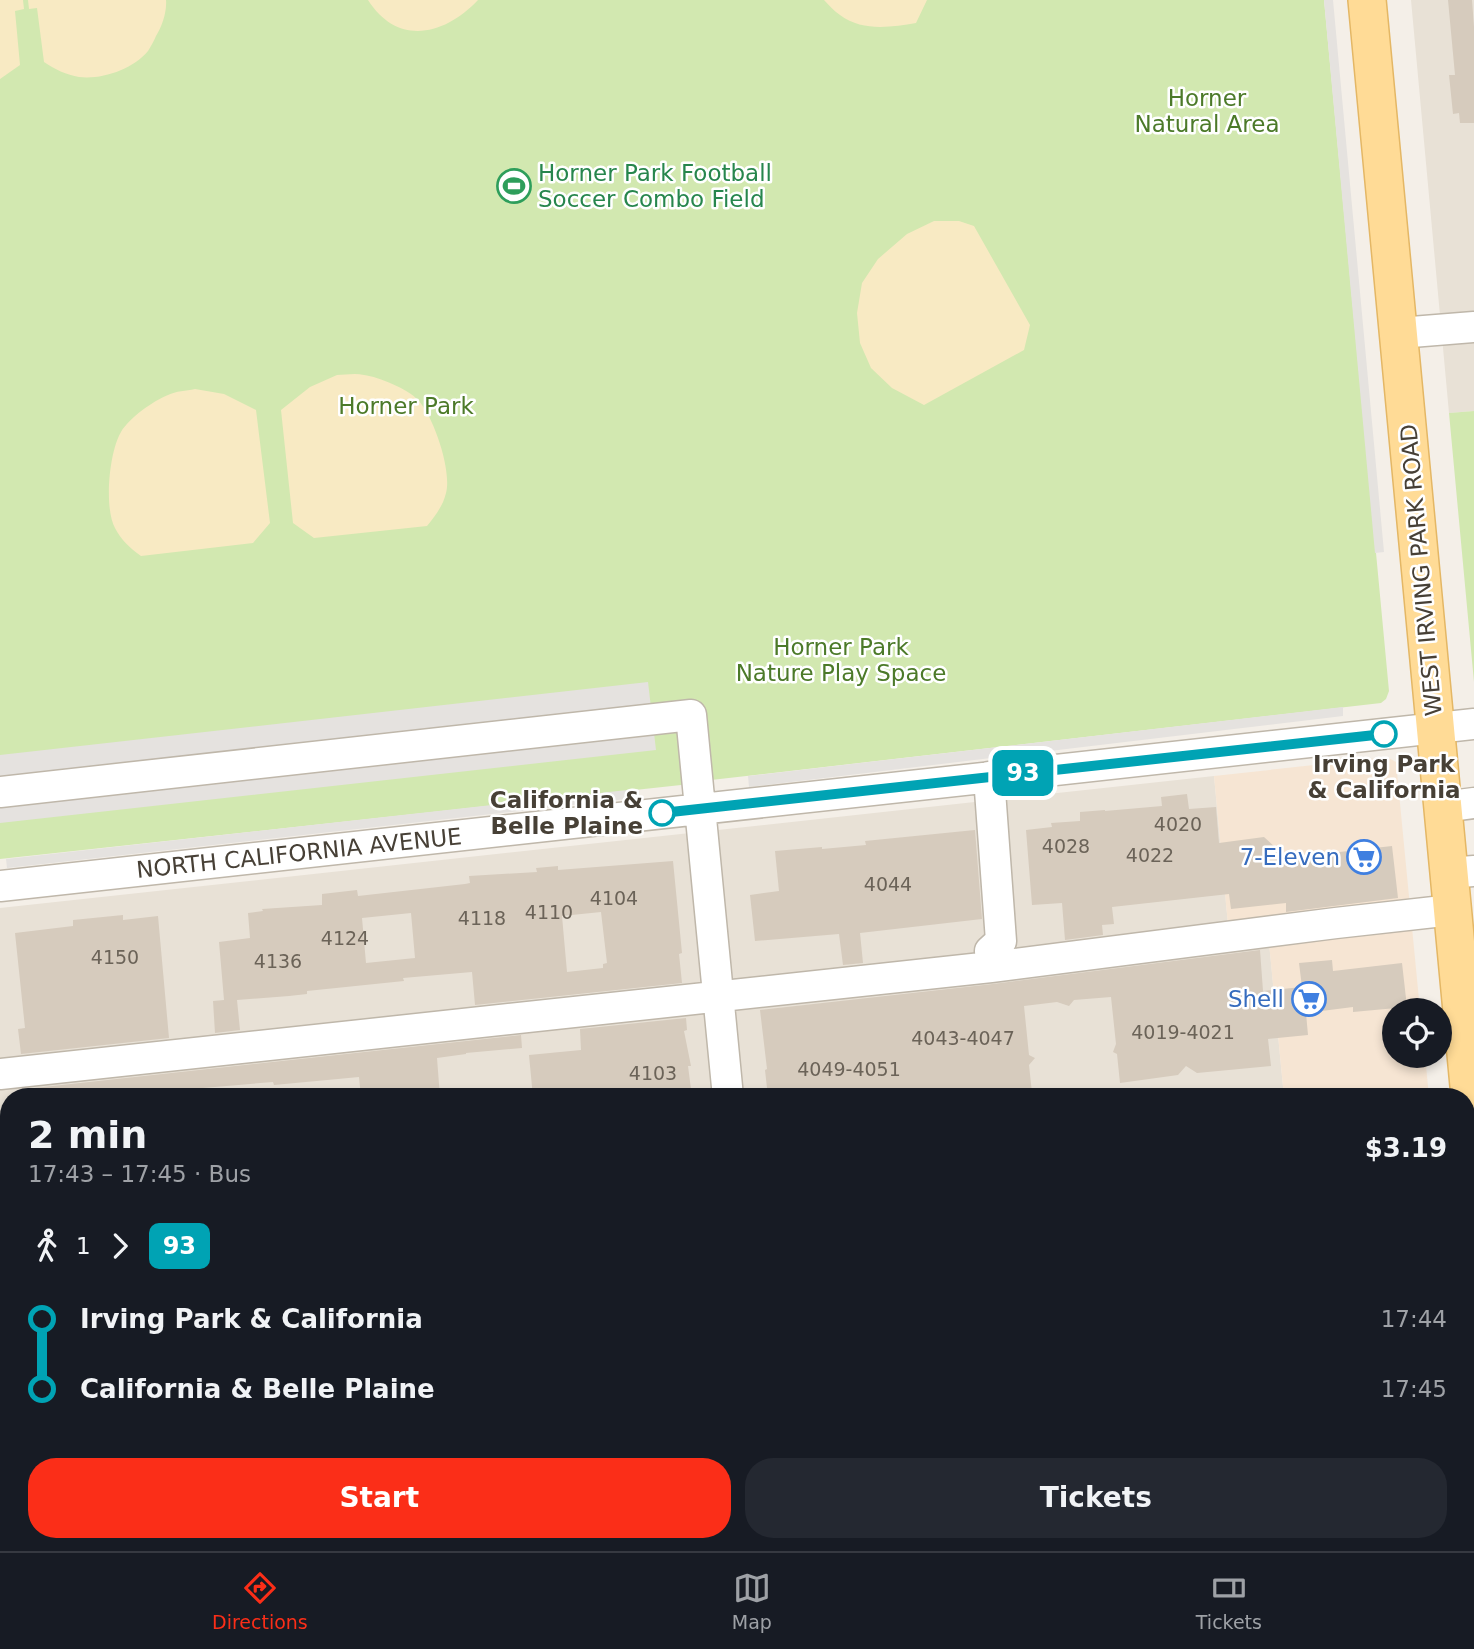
<!DOCTYPE html>
<meta charset="utf-8">
<style>
body{margin:0;font-family:"DejaVu Sans",sans-serif;background:#242831;color:#f1f3f6;height:100vh;display:flex;flex-direction:column;font-size:26px;white-space:nowrap}
*{box-sizing:border-box;margin:0}
p{font-size:23px;color:#9ea1a6}
.icon{flex:none;width:38px;height:38px;fill:none;stroke:currentColor;stroke-width:2;stroke-linecap:round;stroke-linejoin:round}
.map{position:relative;flex:1;overflow:hidden}
.panel{position:absolute;left:0px;top:1088px;width:1475px;height:464px;display:flex;flex-direction:column;background:#171b24;border-radius:28px 28px 0 0;box-shadow:0 4px 10px #0003}
.panel>*{flex:none}
.badge{padding:0 14px;border-radius:10px;font-size:24px;line-height:46px}
.buttons{position:absolute;left:1382px;top:998px;display:grid;gap:14px}
.buttons a{display:grid;place-items:center;width:70px;height:70px;border-radius:50%;background:#171b24;box-shadow:0 4px 10px #0003;font-size:35px}
.map>.badge{position:absolute;translate:-50% -50%;box-shadow:0 0 0 4px #fff}
.legs{display:flex;align-items:center;gap:10px;height:77px;padding:0 28px;font-size:23px}
.legs p{margin-inline-start:auto}
.headline{display:flex;align-items:center;justify-content:space-between;height:119px;padding:0 28px}
h1{font-size:38px;font-weight:600;line-height:52px}
.button{display:flex;gap:14px;margin-top:auto;padding:14px 28px}
.button a{flex:1;height:80px;border-radius:28px;background:#fb2e18;color:#fff;font-size:28px;font-weight:600;line-height:80px;text-align:center}
.button a+a{background:#242831;color:#f1f3f6}
ul{padding:0 28px;list-style:none}
li{display:flex;align-items:center;gap:24px;height:70px;font-size:26px}
li i{display:grid;place-items:center;width:10px;height:100%;margin:0 9px;background:currentColor}
li i::after{content:'';width:18px;height:18px;margin:-9px;border:5px solid;border-radius:50%;background:#171b24}
li p{margin-inline-start:auto}
li:first-child i{background:linear-gradient(#0000 50%,currentColor 0)}
li:last-child i{background:linear-gradient(currentColor 50%,#0000 0)}
.dock{display:flex;justify-content:space-around;align-items:center;height:98px;border-top:2px solid #363941;background:#171b24;font-size:19px;color:#9ea1a6}
.dock a{display:grid;justify-items:center;gap:4px}
.dock .on{color:#fb2e18}
.map>svg:first-child{display:block}
.residential{fill:#e8e1d6}
.commercial{fill:#f6e5d3}
.green{fill:#d2e8b0}
.sand{fill:#f8eac3}
.parking{fill:#e5e2df}
.building{fill:#d6cbbd;fill-rule:evenodd}
.lines{fill:none;stroke-linecap:round;stroke-linejoin:round}
.minor-casing{stroke:#bfb7aa;stroke-width:33}
.major-casing{stroke:#e4b765;stroke-width:40}
.minor{stroke:#fff;stroke-width:30}
.major{stroke:#ffdb96;stroke-width:37}
.line-1-casing{stroke:#fff;stroke-width:16}
.line-1{stroke:#00a3b4;stroke-width:10}
.stop-1-dot{fill:#fff;stroke:#00a3b4;stroke-width:3.5}
.labels{text-anchor:middle;stroke-width:5;stroke-linejoin:round;paint-order:stroke}
.number-label{font-size:19px;fill:#6b6358}
.park-label{font-size:23px;fill:#4c7a29;stroke:#fff}
.leisure-label{font-size:23px;fill:#27864d;stroke:#fff;text-anchor:start}
.street-label{font-size:23px;fill:#474036;stroke:#fff}
.stop-label{font-size:23px;font-weight:bold;fill:#474036;stroke:#fff}
.shop-label{font-size:23px;fill:#366cbe;stroke:#fff;text-anchor:end}
</style>
<div class="map">
<svg width="1474" height="1551" viewBox="0 0 1474 1551">
<rect width="100%" height="100%" fill="#f4efe8"/>
<path class="residential" d="M 1411,0 L 1474,0 L 1474,411 L 1449,413 Z
M 1214,776 L 1229,935 L 1268,932 L 1284,1097 L 9,1097 L 9,1544 L 1466,1544 L 1467,1508 L 1470,1551 L 0,1551 L 0,908 Z"/>
<path class="commercial" d="M 1387,757 L 1396,762 L 1420,1010 L 1395,1010 L 1395,1055 L 1425,1055 L 1429,1097 L 1284,1097 L 1268,933 L 1229,936 L 1214,776 Z"/>
<path class="green" d="M 0,0 L 1324,0 L 1389,691 L 1386,699 L 1381,703 L 711,780 L 681,785 L 0,859 Z
M 1474,411 L 1474,682 L 1449,413 Z"/>
<path class="sand" d="M 0,0 L 23,0 L 24,9 L 15,11 L 20,65 L 0,79 Z
M 28,0 L 166,0 C 167,12 162,26 156,36 C 154,41 151,46 148,51 C 133,69 102,80 79,77 C 67,75 54,69 44,62 L 37,8 L 29,9 Z
M 368,0 L 478,0 C 445,35 398,47 368,0 Z
M 824,0 L 927,0 L 916,23 C 891,27 863,32 840,15 C 834,11 829,5 824,0 Z
M 934,221 L 959,221 L 974,226 L 1030,325 L 1024,350 L 924,405 L 892,388 L 871,368 L 860,343 L 857,313 L 862,283 L 878,259 L 907,234 Z
M 337,375 C 345,375 355,373 364,375 C 379,377 408,389 418,400 C 434,417 452,471 446,493 C 443,506 435,516 427,526 L 314,538 L 293,523 L 281,410 L 310,387 Z
M 195,389 L 224,394 L 256,410 L 270,523 L 253,543 L 141,556 C 130,548 121,540 115,528 C 104,508 109,452 121,432 C 129,418 153,401 168,395 C 176,391 186,391 195,389 Z"/>
<path class="parking" d="M 1324,0 L 1333,0 L 1384,552 L 1375,553 Z
M 648,682 L 656,750 L 0,823 L 0,755 Z
M 1343,707 L 1343,716 L 749,787 L 748,776 Z
M 636,789 L 636,798 L 7,868 L 6,859 Z"/>
<path class="building" d="M 1448,0 L 1472,0 L 1474,27 L 1474,123 L 1460,123 L 1459,113 L 1453,114 L 1449,75 L 1455,75 Z
M 1187,794 L 1189,809 L 1216,807 L 1219,843 L 1264,837 L 1287,858 L 1392,846 L 1398,898 L 1286,912 L 1286,903 L 1231,909 L 1229,894 L 1112,907 L 1114,924 L 1102,925 L 1103,935 L 1065,940 L 1062,903 L 1032,905 L 1026,830 L 1052,827 L 1051,823 L 1080,821 L 1080,812 L 1105,810 L 1105,811 L 1162,806 L 1161,797 Z
M 975,830 L 982,919 L 860,933 L 863,963 L 843,965 L 839,934 L 755,941 L 750,895 L 779,891 L 775,851 L 822,847 L 822,849 L 866,845 L 865,841 Z
M 673,861 L 682,953 L 679,954 L 682,983 L 475,1005 L 472,972 L 403,978 L 404,981 L 307,991 L 307,994 L 289,996 L 237,1000 L 240,1030 L 215,1033 L 213,1001 L 224,1000 L 219,942 L 250,938 L 248,913 L 263,911 L 262,909 L 322,905 L 322,894 L 357,890 L 358,896 L 465,884 L 470,883 L 469,876 L 537,872 L 536,868 L 558,866 L 558,870 ZM 601,912 L 607,963 L 603,964 L 603,968 L 567,972 L 562,916 ZM 411,913 L 415,958 L 366,963 L 362,918 Z
M 123,915 L 123,920 L 158,916 L 169,1038 L 21,1054 L 18,1029 L 25,1028 L 15,933 L 73,926 L 73,920 Z
M 1260,950 L 1263,991 L 1302,987 L 1299,963 L 1332,960 L 1333,971 L 1402,963 L 1407,1007 L 1353,1012 L 1353,1007 L 1306,1013 L 1308,1035 L 1268,1039 L 1271,1066 L 1197,1073 L 1186,1066 L 1178,1075 L 1120,1083 L 1117,1054 L 1113,1052 L 1116,1044 L 1111,997 L 1074,1000 L 1069,1006 L 1057,1002 L 1024,1006 L 1029,1055 L 1035,1058 L 1029,1065 L 1032,1093 L 995,1097 L 768,1097 L 765,1070 L 767,1069 L 760,1010 L 993,984 Z
M 686,1018 L 687,1030 L 684,1031 L 691,1066 L 688,1066 L 692,1097 L 533,1097 L 529,1055 L 581,1050 L 580,1029 Z
M 521,1035 L 522,1048 L 466,1053 L 466,1054 L 437,1058 L 440,1097 L 361,1097 L 359,1077 L 274,1085 L 273,1082 L 191,1089 L 150,1093 L 150,1097 L 26,1097 L 25,1089 Z"/>
<g class="lines">
<g class="minor-casing">
<path id="minor" d="M 1399,333 L 1474,327
M 989,777 L 1001,941 L 990,951 L 991,967
M 0,792 L 691,715 L 728,1097
M 1443,807 L 1474,803
M 1449,873 L 1474,871
M 0,886 L 1474,724
M 0,1074 L 991,967 L 1336,923 L 1452,910
M 1466,1247 L 1474,1247
M 0,1264 L 9,1355
M 1466,1286 L 1474,1285
M 0,1447 L 9,1446
M 1466,1475 L 1474,1474
M 27,1544 L 28,1551
M 1322,1544 L 1322,1551
M 761,1551 L 831,1544"/>
</g>
<g class="major-casing">
<path id="major" d="M 1367,0 L 1474,1139"/>
</g>
<use href="#minor" class="minor"/>
<use href="#major" class="major"/>
</g>
<g class="lines">
<g class="line-1-casing">
<path id="line-1" d="M 662,813 L 1384,734"/>
</g>
<use href="#line-1" class="line-1"/>
</g>
<defs>
<g id="stadium-ring" transform="scale(1.75)"><circle r="9.5" fill="#fff" stroke="#2e9e5b" stroke-width="1.5"/><path d="M0-5a6.5 5 0 1 0 0 10a6.5 5 0 1 0 0-10ZM-3.5-1.8h7v3.6h-7Z" fill="#2e9e5b"/></g>
<g id="supermarket-ring" transform="scale(1.75)"><circle r="9.5" fill="#fff" stroke="#3f7fe0" stroke-width="1.5"/><path d="M-6-5.5h2.5l.6 2H6L4.5 2H-2.5L-4.4-4H-6ZM-1.5 3.2a1.3 1.3 0 1 0 .1 0ZM3 3.2a1.3 1.3 0 1 0 .1 0Z" fill="#3f7fe0"/></g>
</defs>
<g fill-rule="evenodd">
<use href="#stadium-ring" x="514" y="186"/>
<use href="#supermarket-ring" x="1364" y="857"/>
<use href="#supermarket-ring" x="1309" y="999"/>
</g>
<g class="stop-1-dot">
<circle cx="1384" cy="734" r="12"/>
<circle cx="662" cy="813" r="12"/>
</g>
<g class="labels">
<g class="number-label">
<text x="1178" y="831">4020</text>
<text x="1066" y="853">4028</text>
<text x="1150" y="862">4022</text>
<text x="888" y="891">4044</text>
<text x="614" y="905">4104</text>
<text x="549" y="919">4110</text>
<text x="482" y="925">4118</text>
<text x="345" y="945">4124</text>
<text x="115" y="964">4150</text>
<text x="278" y="968">4136</text>
<text x="1183" y="1039">4019-4021</text>
<text x="963" y="1045">4043-4047</text>
<text x="849" y="1076">4049-4051</text>
<text x="653" y="1080">4103</text>
</g>
<g class="park-label">
<text x="1207" y="106">Horner<tspan x="1207" dy="26">Natural Area</tspan></text>
<text x="406" y="414">Horner Park</text>
<text x="841" y="655">Horner Park<tspan x="841" dy="26">Nature Play Space</tspan></text>
</g>
<g class="leisure-label">
<text x="538" y="181">Horner Park Football<tspan x="538" dy="26">Soccer Combo Field</tspan></text>
</g>
<g class="street-label">
<text transform="translate(1421 570) rotate(-95)" y="8">WEST IRVING PARK ROAD</text>
<text transform="translate(299 853) rotate(-6)" y="8">NORTH CALIFORNIA AVENUE</text>
</g>
<g class="stop-label">
<text x="1384" y="772">Irving Park<tspan x="1384" dy="26">&amp; California</tspan></text>
<text x="643" y="808" text-anchor="end">California &amp;<tspan x="643" dy="26">Belle Plaine</tspan></text>
</g>
<g class="shop-label">
<text x="1340" y="865">7-Eleven</text>
<text x="1284" y="1007">Shell</text>
</g>
</g>
</svg>
<div class="buttons">
<a><svg class="icon" aria-label="locate" viewBox="0 0 24 24"><circle cx="12" cy="12" r="6"/><path d="M12 2v4M12 18v4M2 12h4M18 12h4"/></svg></a>
</div>
<b class="badge" style="left:1023px;top:773px;background:#00a3b4;color:#fff">93</b>
<section class="panel">
<div class="headline"><div><h1>2 min</h1><p>17:43 – 17:45 · Bus</p></div><b>$3.19</b></div>
<div class="legs"><svg class="icon" aria-label="walk" viewBox="0 0 24 24"><circle cx="13" cy="4" r="2"/><path d="M13 8l-2 6 4 7M11 14l-3 7M7 12l3-4h3l4 4"/></svg>1<svg class="icon" aria-label="forward" viewBox="0 0 24 24"><path d="M9 5l7 7-7 7"/></svg><b class="badge" style="background:#00a3b4;color:#fff">93</b></div>
<ul>
<li><i style="color:#00a3b4"></i><b>Irving Park &amp; California</b><p>17:44</p></li>
<li><i style="color:#00a3b4"></i><b>California &amp; Belle Plaine</b><p>17:45</p></li>
</ul>
<div class="button"><a>Start</a><a>Tickets</a></div>
</section>
</div>
<nav class="dock">
<a class="on"><svg class="icon" aria-label="directions" viewBox="0 0 24 24"><path d="M12 3l9 9-9 9-9-9zM9 14v-3h6M13 9l2 2-2 2"/></svg>Directions</a>
<a><svg class="icon" aria-label="map" viewBox="0 0 24 24"><path d="M3 6l6-2 6 2 6-2v14l-6 2-6-2-6 2zM9 4v14M15 6v14"/></svg>Map</a>
<a><svg class="icon" aria-label="tickets" viewBox="0 0 24 24"><path d="M3 7h18v10H3zM15 7v10"/></svg>Tickets</a>
</nav>
